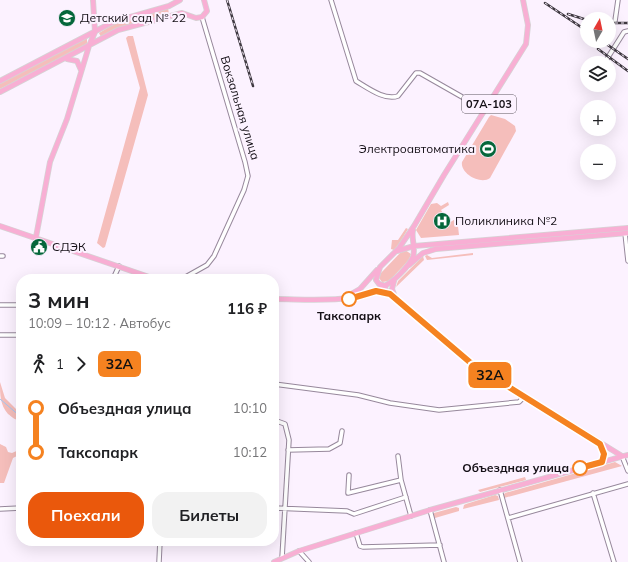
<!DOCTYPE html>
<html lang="ru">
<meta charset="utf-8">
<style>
body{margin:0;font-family:Mulish,sans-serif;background:#f2f2f2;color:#202124;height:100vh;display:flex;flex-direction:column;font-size:15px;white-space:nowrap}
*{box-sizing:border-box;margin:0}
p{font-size:13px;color:#757577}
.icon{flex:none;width:22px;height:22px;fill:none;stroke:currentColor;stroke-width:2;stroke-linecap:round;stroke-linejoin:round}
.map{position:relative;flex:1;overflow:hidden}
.side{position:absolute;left:16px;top:274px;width:263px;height:272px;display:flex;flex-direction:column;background:#fff;border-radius:16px;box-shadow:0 4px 16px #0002}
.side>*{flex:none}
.badge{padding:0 8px;border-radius:6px;font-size:14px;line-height:26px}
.needle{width:26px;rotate:9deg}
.buttons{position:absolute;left:580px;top:12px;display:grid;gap:8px}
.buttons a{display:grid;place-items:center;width:36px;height:36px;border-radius:50%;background:#fff;box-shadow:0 4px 16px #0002;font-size:20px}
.map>.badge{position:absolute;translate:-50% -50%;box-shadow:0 0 0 2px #fff}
.legs{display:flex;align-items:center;gap:6px;height:44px;padding:0 12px;font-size:13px}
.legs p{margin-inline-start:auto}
.overview{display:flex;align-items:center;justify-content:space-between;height:68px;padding:0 12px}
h1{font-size:22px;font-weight:700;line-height:30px}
.primary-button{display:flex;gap:8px;margin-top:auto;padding:8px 12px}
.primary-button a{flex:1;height:46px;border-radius:16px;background:#ea580c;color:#fff;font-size:16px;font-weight:700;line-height:46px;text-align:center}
.primary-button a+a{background:#f2f2f2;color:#202124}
ul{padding:0 12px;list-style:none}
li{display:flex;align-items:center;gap:14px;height:44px;font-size:15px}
li i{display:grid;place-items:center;width:6px;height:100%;margin:0 5px;background:currentColor}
li i::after{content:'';width:10px;height:10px;margin:-5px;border:3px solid;border-radius:50%;background:#fff}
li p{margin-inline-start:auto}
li:first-child i{background:linear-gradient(#0000 50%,currentColor 0)}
li:last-child i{background:linear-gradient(currentColor 50%,#0000 0)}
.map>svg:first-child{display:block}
.green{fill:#f5bebb}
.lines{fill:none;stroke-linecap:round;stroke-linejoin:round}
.stream{stroke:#a1c7f4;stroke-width:1}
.minor-casing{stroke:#97889c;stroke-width:5.5}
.major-casing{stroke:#d5d4d5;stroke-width:6}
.minor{stroke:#fff;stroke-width:3.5}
.major{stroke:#f8afd4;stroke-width:4.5}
.rail-casing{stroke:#3e3840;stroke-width:2.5}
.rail{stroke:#fcf2ff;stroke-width:1;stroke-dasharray:3;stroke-linecap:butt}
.line-1-casing{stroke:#fff;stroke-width:9}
.line-1{stroke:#f58220;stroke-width:6}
.stop-1-dot{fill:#fff;stroke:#f58220;stroke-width:2}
.labels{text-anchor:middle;stroke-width:4;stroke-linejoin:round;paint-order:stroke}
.shield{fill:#fcf2ff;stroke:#5a545d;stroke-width:1}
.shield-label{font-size:11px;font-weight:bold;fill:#151017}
.poi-label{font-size:12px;fill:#151017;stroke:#fcf2ff;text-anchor:start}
.street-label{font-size:12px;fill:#151017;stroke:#fcf2ff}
.stop-label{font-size:12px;font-weight:bold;fill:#151017;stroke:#fcf2ff}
</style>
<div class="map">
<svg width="628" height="562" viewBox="0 0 628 562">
<rect width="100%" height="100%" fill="#fcf2ff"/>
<path class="green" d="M 168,8 L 169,14 L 122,27 L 101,37 L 99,33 L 114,24 Z
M 128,36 L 133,36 L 148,95 L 105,247 L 103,248 L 97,243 L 140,88 L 126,38 Z
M 84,39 L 87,39 L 87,44 L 0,89 L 0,82 Z
M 491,115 L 505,119 L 515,126 L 516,131 L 490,178 C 481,185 460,174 462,162 L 489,117 Z
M 448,202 L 449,205 L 441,210 L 449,223 L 457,218 L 459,235 L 421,238 L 416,230 L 431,204 L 437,203 L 441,206 Z
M 406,228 L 408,229 L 399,244 L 394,250 L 391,249 L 392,240 L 398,240 Z
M 405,250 L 411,254 L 409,260 L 389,281 L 382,282 L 379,278 L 380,274 L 401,252 Z
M 473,253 L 473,255 L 427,260 L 425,256 L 427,255 L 432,258 Z
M 423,256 L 424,260 L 396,287 L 398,281 Z
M 0,382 L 5,398 L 21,414 L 19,420 C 15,420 12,417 8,414 C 0,405 0,395 0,382 Z
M 0,444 L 6,447 L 8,452 L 12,453 L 21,449 L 21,459 L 17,456 L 13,458 L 4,483 L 0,483 Z
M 615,462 L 622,466 L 504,498 L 503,496 L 505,493 Z
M 525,477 L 526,480 L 480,492 L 478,490 Z
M 495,495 L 498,496 L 499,500 L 463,509 L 464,505 L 466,504 Z
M 456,507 L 459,508 L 459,511 L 435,518 L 434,516 L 434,513 Z"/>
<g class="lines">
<path class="stream" d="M 0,399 L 21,417"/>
<g class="minor-casing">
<path id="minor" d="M 331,0 L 356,81 C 368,88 385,101 398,96 L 416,73 L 420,73 L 485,110
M 615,21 L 618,0
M 605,62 L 624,32 L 628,31
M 625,233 L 628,261
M 0,256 L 3,256
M 113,279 L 119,266
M 182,279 L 207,265 L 214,256 L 244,190 L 248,176 L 245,162 L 202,17
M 0,305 L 21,305
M 0,335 L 21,335
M 274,384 L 358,395 L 390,403 L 439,410 L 519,402 L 524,397
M 274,420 L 285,424 L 289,440 L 282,558
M 288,450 L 329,449 L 340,443 L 342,431
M 398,456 L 401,480 L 411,516
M 622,456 L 628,471
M 349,475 L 348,493 L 401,480
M 500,490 L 520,562
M 593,493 L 614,562
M 274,508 L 347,511 L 354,514 L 406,497
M 0,509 L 21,508
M 430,510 L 444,562
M 508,518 L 628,484
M 356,533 L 360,546 L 363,547 L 440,545
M 299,551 L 309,562
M 159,562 L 160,541"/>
</g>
<g class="major-casing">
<path id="major" d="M 67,59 L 77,61 L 81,70
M 0,81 L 113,22 L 169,6 L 180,0
M 0,92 L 118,30 L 182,13 L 196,18 L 202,17 L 207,11 L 204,0
M 0,226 L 155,279
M 36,237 L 50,162 L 67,119 L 89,46 L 95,32 L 93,0
M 397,251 L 414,246 L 628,228
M 409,265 L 423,253 L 436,249 L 628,233
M 394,281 L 392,289 L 395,297
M 380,285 L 472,364 L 622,456
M 386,286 L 379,284 L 376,280 L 380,267 L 399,248 L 414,226 L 444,175 L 526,44 L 528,25 L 523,0
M 346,297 L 360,289 L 377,270
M 274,299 C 316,299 368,307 400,274 C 405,269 410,264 413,257 C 416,248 411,239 413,230
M 601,445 L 604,454 L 602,462
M 274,562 L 299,551 L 430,510 L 628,455"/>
</g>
<use href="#minor" class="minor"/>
<use href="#major" class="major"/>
<g class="rail-casing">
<path id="rail" d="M 227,0 L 253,86
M 545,3 L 587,31
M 568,14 L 587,20
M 609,23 L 628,23
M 602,41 L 628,59
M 598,49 L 628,71"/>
</g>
<use href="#rail" class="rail"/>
</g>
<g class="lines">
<g class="line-1-casing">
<path id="line-1" d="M 349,299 L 376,291 L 390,294 L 472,364 L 600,444 L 604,454 L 602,462 L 580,468"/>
</g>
<use href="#line-1" class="line-1"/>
</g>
<defs>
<g id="school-disc" transform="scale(0.9)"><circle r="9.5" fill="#05673b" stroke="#fcf2ff"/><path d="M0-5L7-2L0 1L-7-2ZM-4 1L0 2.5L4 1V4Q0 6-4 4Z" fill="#fff"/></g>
<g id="stadium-disc" transform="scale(0.9)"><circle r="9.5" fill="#05673b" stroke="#fcf2ff"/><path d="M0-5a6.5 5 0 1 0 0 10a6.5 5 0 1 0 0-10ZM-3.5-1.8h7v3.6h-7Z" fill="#fff"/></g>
<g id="hospital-disc" transform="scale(0.9)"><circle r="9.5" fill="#05673b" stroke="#fcf2ff"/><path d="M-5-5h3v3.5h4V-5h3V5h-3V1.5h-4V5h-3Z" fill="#fff"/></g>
<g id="civic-disc" transform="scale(0.9)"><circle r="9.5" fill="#05673b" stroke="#fcf2ff"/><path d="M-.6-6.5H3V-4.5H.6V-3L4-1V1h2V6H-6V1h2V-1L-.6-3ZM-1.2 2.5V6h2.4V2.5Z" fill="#fff"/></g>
</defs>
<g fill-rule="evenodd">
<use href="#school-disc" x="67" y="18"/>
<use href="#stadium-disc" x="488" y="149"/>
<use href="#hospital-disc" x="442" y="221"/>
<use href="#civic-disc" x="39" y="247"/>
</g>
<g class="stop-1-dot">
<circle cx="349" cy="299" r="7"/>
<circle cx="580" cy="468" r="7"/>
</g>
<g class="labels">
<rect class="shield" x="462" y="95" width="54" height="18" rx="3"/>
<g class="shield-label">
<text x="489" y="108">07А-103</text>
</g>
<g class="poi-label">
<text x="80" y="22">Детский сад № 22</text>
<text x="475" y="153" text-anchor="end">Электроавтоматика</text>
<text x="455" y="225">Поликлиника №2</text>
<text x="52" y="251">СДЭК</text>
</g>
<g class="street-label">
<text transform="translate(240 108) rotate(73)" y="4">Вокзальная улица</text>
</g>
<g class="stop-label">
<text x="349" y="320">Таксопарк</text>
<text x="569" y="472" text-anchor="end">Объездная улица</text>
</g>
</g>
</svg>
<div class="buttons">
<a><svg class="needle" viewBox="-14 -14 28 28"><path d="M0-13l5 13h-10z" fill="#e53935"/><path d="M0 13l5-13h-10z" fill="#757577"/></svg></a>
<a><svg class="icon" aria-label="layers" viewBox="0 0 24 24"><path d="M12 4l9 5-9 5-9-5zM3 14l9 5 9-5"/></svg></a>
<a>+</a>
<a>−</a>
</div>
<b class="badge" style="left:490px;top:375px;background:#f58220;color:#111">32A</b>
<section class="side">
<div class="overview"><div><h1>3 мин</h1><p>10:09 – 10:12 · Автобус</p></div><b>116 ₽</b></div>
<div class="legs"><svg class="icon" aria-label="walk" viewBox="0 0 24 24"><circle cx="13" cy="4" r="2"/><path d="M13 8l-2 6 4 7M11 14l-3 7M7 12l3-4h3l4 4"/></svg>1<svg class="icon" aria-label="forward" viewBox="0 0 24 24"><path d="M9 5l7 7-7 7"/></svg><b class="badge" style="background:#f58220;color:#111">32A</b></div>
<ul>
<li><i style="color:#f58220"></i><b>Объездная улица</b><p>10:10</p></li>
<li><i style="color:#f58220"></i><b>Таксопарк</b><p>10:12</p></li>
</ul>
<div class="primary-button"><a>Поехали</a><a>Билеты</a></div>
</section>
</div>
